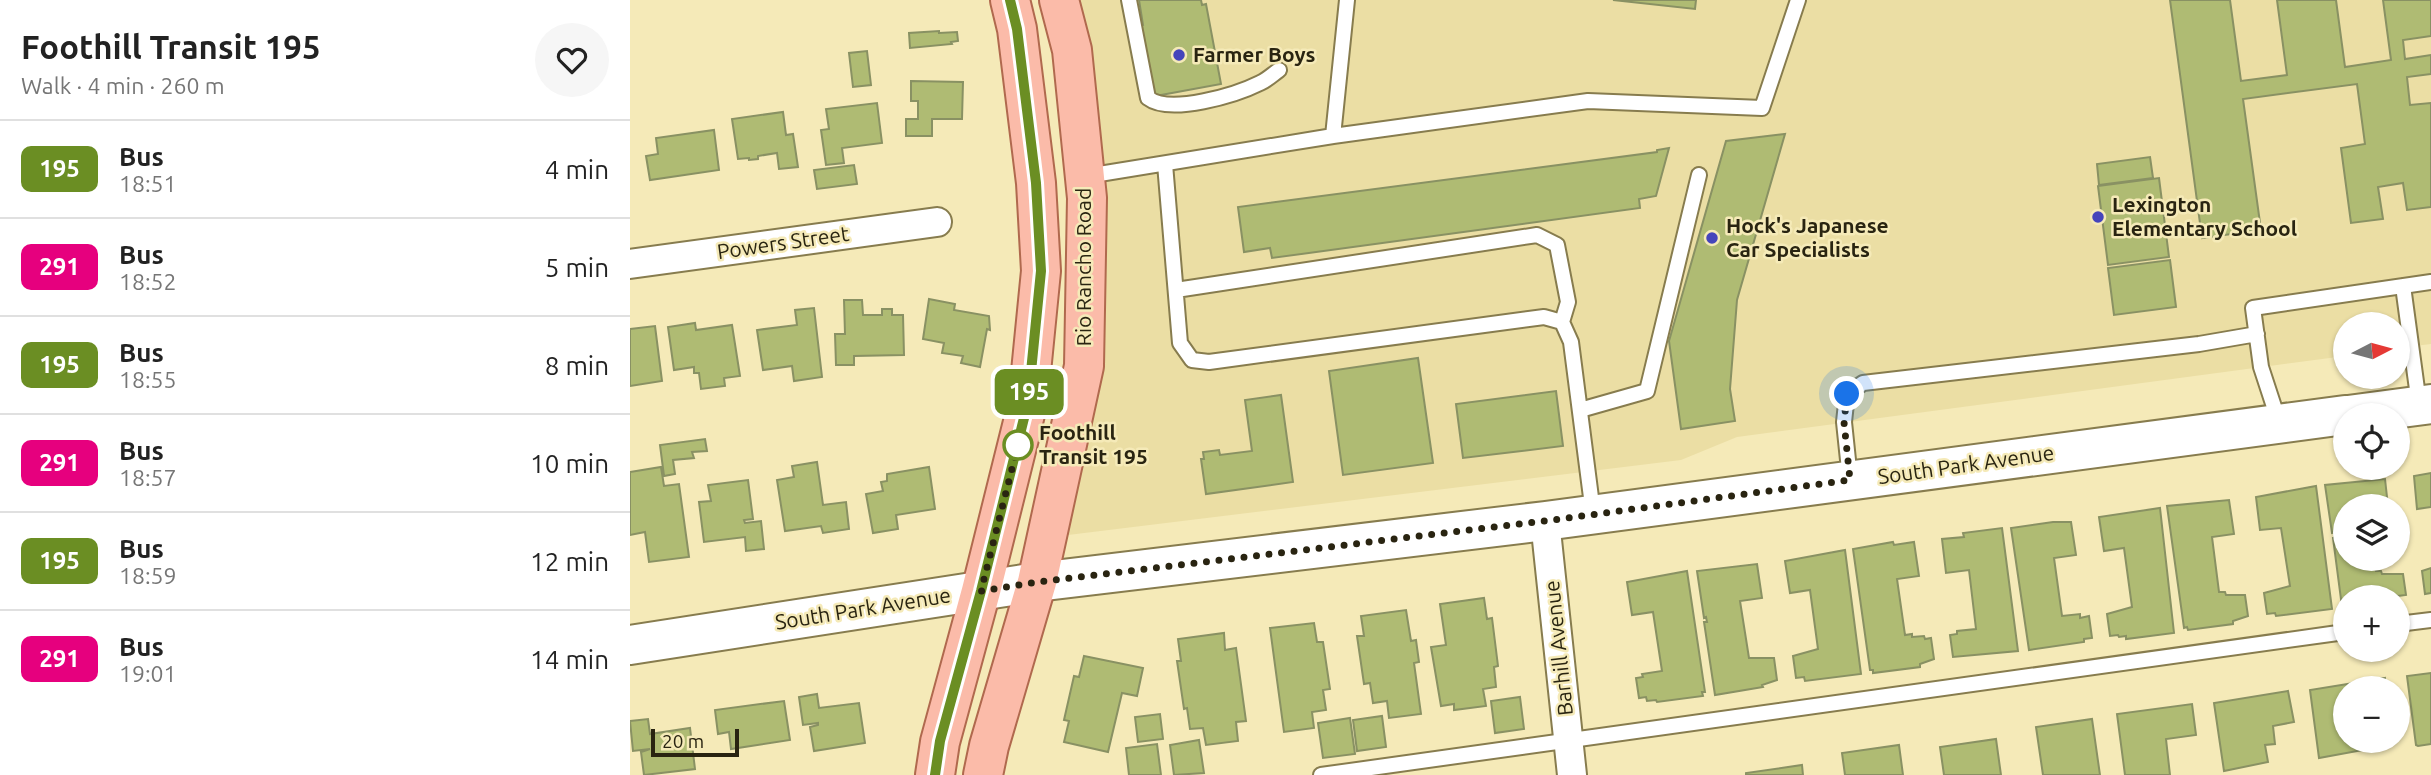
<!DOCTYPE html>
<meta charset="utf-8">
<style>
body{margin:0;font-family:Ubuntu,sans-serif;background:#f6f6f6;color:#222;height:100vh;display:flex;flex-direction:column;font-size:26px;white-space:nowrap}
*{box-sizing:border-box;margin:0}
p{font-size:23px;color:#767676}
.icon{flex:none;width:38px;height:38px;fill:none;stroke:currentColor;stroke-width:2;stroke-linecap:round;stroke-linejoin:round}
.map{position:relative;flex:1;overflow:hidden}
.drawer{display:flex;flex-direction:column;background:#fff;width:630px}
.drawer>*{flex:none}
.badge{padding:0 14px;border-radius:10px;font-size:24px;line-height:46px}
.needle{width:46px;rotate:84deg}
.buttons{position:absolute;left:1703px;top:312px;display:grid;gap:14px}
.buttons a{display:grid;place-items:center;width:77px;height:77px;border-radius:50%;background:#fff;box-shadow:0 2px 5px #0004;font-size:35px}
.scale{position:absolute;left:21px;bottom:18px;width:88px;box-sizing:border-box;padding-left:7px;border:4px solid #292411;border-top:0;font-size:19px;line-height:24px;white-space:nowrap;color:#292411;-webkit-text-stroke:5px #f5eab8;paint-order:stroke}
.you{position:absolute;width:35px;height:35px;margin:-18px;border:5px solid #fff;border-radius:50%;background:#1a73e8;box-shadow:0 0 0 10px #1a73e833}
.map>.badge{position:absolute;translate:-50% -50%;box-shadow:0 0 0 4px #fff}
.round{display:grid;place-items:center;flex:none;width:74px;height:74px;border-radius:37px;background:#f6f6f6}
.overview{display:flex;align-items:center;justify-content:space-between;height:119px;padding:0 21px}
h1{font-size:33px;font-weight:600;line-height:52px}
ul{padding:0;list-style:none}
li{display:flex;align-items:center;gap:21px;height:98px;padding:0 21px;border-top:2px solid #e0e0e0}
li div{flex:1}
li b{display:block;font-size:26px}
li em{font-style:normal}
li .badge{min-width:77px;font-weight:700;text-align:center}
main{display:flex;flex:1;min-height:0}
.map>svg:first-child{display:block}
.built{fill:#ebdea4}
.building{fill:#afbb73;stroke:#899163;stroke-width:2}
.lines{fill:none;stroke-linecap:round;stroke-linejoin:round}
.lane-casing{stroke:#877c4e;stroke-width:18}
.street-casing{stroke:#877c4e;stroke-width:32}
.secondary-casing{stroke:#877c4e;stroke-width:42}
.primary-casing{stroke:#b0694e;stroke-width:42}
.lane{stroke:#fff;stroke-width:14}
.street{stroke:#fff;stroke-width:28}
.secondary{stroke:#fff;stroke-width:38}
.primary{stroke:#fbbba9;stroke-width:38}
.line-casing{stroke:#fff;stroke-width:16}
.line{stroke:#6b8e23;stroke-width:10}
.walk{stroke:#292411;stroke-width:7;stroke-dasharray:0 12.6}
.poi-dot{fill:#4545bb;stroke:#f5eab8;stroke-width:2.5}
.stop-dot{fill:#fff;stroke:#6b8e23;stroke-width:3.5}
.labels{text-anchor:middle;stroke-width:5;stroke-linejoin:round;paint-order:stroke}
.poi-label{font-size:21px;font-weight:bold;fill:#292411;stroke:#f5eab8;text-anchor:start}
.street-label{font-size:21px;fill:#292411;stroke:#f5eab8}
.stop-label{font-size:21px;font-weight:bold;fill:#292411;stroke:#f5eab8;text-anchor:start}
</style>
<main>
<section class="drawer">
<div class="overview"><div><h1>Foothill Transit 195</h1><p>Walk · 4 min · 260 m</p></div><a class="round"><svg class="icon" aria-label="heart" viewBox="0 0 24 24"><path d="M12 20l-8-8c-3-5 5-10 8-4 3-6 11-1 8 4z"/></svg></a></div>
<ul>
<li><span class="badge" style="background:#6b8e23;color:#fff">195</span><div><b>Bus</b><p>18:51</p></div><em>4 min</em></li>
<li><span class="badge" style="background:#e6007e;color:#fff">291</span><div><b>Bus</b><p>18:52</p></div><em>5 min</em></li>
<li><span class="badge" style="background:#6b8e23;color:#fff">195</span><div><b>Bus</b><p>18:55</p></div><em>8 min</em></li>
<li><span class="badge" style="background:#e6007e;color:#fff">291</span><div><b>Bus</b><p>18:57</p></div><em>10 min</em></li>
<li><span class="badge" style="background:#6b8e23;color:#fff">195</span><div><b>Bus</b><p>18:59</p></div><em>12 min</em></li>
<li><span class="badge" style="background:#e6007e;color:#fff">291</span><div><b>Bus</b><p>19:01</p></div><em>14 min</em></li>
</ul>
</section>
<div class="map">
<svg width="1801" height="775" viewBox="0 0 1801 775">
<rect width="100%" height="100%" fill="#f5eab8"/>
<path class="built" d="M 439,0 L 1801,0 L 1801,344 L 1768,348 L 1768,324 L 1715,324 L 1715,356 L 1107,437 L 1051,460 L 438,535 L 471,341 Z"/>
<path class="building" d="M 509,0 L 571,0 L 572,5 L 576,4 L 591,84 L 520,97 L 507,26 L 513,25 Z
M 983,0 L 1066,0 L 1065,9 Z
M 1540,0 L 1600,0 L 1611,81 L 1657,75 L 1647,0 L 1706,0 L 1715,67 L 1761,60 L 1753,0 L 1801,0 L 1801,36 L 1773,40 L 1775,59 L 1801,55 L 1801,74 L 1777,77 L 1780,105 L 1801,103 L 1801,207 L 1777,210 L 1773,183 L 1748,187 L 1753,219 L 1721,223 L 1711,148 L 1735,144 L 1727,84 L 1613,99 L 1631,230 L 1572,238 Z
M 309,31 L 309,33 L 327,32 L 328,41 L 321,42 L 322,44 L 280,48 L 279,33 Z
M 237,51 L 241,85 L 223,87 L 219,53 Z
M 281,81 L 333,82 L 332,119 L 302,119 L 302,136 L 276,136 L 276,119 L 288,119 L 288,101 L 281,101 Z
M 247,103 L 252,143 L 212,148 L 214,163 L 196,165 L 191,130 L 199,129 L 196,109 Z
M 153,112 L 156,135 L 163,134 L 168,167 L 149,169 L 147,153 L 128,156 L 128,159 L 119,160 L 119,158 L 108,159 L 102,119 Z
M 84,130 L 89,170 L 20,180 L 16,156 L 28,154 L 26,138 Z
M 1155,134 L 1107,300 L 1100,389 L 1105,421 L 1051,429 L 1039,341 L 1096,141 Z
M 1039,148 L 1026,196 L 1009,199 L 1010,208 L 642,258 L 640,248 L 614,252 L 608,207 L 1027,152 L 1027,150 Z
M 1520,157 L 1523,178 L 1469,185 L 1467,164 Z
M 224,165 L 227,184 L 187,189 L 184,170 Z
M 1529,178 L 1539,257 L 1478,265 L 1468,186 Z
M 1540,260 L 1546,307 L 1484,315 L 1478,268 Z
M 299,299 L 325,304 L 324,310 L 359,316 L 360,330 L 357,329 L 350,367 L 331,363 L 333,356 L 312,353 L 314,343 L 293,339 Z
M 214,300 L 232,300 L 233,315 L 252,315 L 252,309 L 262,309 L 262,315 L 273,315 L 274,355 L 224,356 L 224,365 L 206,365 L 205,334 L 215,334 Z
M 184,308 L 192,377 L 164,381 L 162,366 L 133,370 L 127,330 L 167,325 L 165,310 Z
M 65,323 L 66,330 L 102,325 L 110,376 L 94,378 L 95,386 L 71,389 L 69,373 L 64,373 L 64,367 L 44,370 L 38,327 Z
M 25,326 L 32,381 L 0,386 L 0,329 Z
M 788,358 L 803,463 L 713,475 L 699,371 Z
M 926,391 L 933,446 L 833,458 L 826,404 Z
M 651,395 L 663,482 L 576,494 L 571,459 L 574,459 L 573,452 L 589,450 L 590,455 L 622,451 L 615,400 Z
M 75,439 L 77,451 L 62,452 L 64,458 L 43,460 L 45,474 L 34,476 L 30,445 Z
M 187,462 L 193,505 L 216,502 L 219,529 L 193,533 L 191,526 L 155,531 L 147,480 L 164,477 L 162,466 Z
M 31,467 L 34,486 L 49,484 L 59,557 L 19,562 L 15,532 L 0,535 L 0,472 Z
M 299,467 L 305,509 L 266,515 L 268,529 L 243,533 L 236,494 L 253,491 L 251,482 L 257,481 L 257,474 Z
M 1801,473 L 1801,507 L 1787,509 L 1784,476 Z
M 1755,479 L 1758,506 L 1715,506 L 1715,558 L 1744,558 L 1746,571 L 1751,571 L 1752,574 L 1773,574 L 1776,595 L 1768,596 L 1768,600 L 1768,597 L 1715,597 L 1715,607 L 1712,607 L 1703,538 L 1706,537 L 1705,532 L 1702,533 L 1695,485 Z
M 118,480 L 123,519 L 114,520 L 115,523 L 131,521 L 134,549 L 116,551 L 115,537 L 74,542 L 69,502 L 81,501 L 78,485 Z
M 1686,486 L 1702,609 L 1646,616 L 1645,613 L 1637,614 L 1634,593 L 1660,586 L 1651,528 L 1630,530 L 1626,497 Z
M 1599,500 L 1604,534 L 1582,537 L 1589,592 L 1595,592 L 1596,595 L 1615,595 L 1618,616 L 1603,621 L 1603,624 L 1558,630 L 1557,627 L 1554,628 L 1537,506 Z
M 1530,508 L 1544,633 L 1496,639 L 1496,636 L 1489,637 L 1488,635 L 1480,636 L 1477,614 L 1502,607 L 1494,548 L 1474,551 L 1469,517 Z
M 1423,522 L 1441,522 L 1446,555 L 1424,558 L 1432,616 L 1450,614 L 1450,618 L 1459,616 L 1462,638 L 1454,639 L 1454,642 L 1399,650 L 1381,528 Z
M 1372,528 L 1388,651 L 1323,657 L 1320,635 L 1327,634 L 1327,631 L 1346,629 L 1339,570 L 1316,573 L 1312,539 L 1334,537 L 1333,533 Z
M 1263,542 L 1264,545 L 1284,542 L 1289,576 L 1267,579 L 1275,635 L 1282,634 L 1282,637 L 1294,636 L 1295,639 L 1301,638 L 1304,659 L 1290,664 L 1290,667 L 1243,673 L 1243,670 L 1240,670 L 1223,549 Z
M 1215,550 L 1231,674 L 1175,681 L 1174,677 L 1166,678 L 1163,656 L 1188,649 L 1180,590 L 1160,593 L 1155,561 Z
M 1127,564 L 1132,598 L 1110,601 L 1119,658 L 1144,658 L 1147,680 L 1132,685 L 1133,687 L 1085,695 L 1074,622 L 1077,622 L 1076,617 L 1074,618 L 1067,571 Z
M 1801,568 L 1801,593 L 1795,594 L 1792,571 Z
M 1057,571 L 1075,692 L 1072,692 L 1073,696 L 1027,702 L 1026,700 L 1017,701 L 1016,697 L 1009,698 L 1006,678 L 1013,677 L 1012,674 L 1032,671 L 1023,612 L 1002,615 L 997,582 Z
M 854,598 L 857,619 L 862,618 L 868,666 L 864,667 L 866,687 L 853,689 L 856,706 L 824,710 L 824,704 L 811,706 L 801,647 L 816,645 L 810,604 Z
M 776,610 L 781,641 L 786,640 L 789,662 L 784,663 L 791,714 L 759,718 L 757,701 L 743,703 L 740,683 L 734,684 L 727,636 L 734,636 L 731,616 Z
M 684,623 L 687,642 L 693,642 L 700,689 L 693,690 L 696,710 L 682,712 L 684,728 L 654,732 L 640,628 Z
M 594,633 L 595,650 L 606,648 L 616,721 L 606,722 L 608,741 L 576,745 L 573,728 L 560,729 L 557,708 L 554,709 L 547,661 L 551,661 L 548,639 Z
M 454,656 L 513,668 L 507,696 L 492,693 L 478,752 L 434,742 L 439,721 L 434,720 L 444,676 L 449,677 Z
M 1801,673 L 1801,744 L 1788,746 L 1786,745 L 1777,676 Z
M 1755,678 L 1756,688 L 1715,688 L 1715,740 L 1732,740 L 1733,750 L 1689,758 L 1680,690 Z
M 1658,691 L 1664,722 L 1643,726 L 1645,744 L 1635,745 L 1638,762 L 1594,771 L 1584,703 Z
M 187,694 L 189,708 L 229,703 L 235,743 L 184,751 L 180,727 L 188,725 L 188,723 L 173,725 L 169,697 Z
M 890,697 L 894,729 L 865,733 L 861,701 Z
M 154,701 L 160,740 L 101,749 L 99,732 L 88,734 L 85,710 Z
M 1562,704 L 1566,735 L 1536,739 L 1540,775 L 1495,775 L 1487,714 Z
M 530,714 L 533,739 L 508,742 L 505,717 Z
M 752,716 L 756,747 L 727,751 L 723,720 Z
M 720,718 L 725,754 L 693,758 L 688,723 Z
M 18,719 L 20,734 L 60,728 L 65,769 L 14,775 L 11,752 L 20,749 L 3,751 L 0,721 Z
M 1462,719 L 1470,775 L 1413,775 L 1406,727 Z
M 1366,739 L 1371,775 L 1314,775 L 1310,747 Z
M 569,740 L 574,773 L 544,775 L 540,745 Z
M 527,744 L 531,775 L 499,775 L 496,748 Z
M 1269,745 L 1273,775 L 1215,775 L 1212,753 Z
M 1172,765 L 1173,775 L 1116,775 L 1116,773 Z"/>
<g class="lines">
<g class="lane-casing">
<path id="lane" d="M 499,0 L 518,98 C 540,115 606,95 630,83 C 637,80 643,74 649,70
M 703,136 L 958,101 L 1132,108 L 1168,0
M 535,164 L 550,343 L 562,360 L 579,362 L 914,317 L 932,322 L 941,342 L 963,513
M 457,176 L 703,136 L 717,0
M 1773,286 L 1789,404
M 546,290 L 907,235 L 927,245 L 938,302 L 932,322
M 950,410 L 1017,391 L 1069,175
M 1649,422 L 1631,367 L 1623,308 L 1801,282
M 1220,479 L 1214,422 L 1217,394 L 1233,383 L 1569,344 L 1627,334
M 1768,624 L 1801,620
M 691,775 L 1715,632"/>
</g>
<g class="street-casing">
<path id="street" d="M 0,264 L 307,222
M 915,521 L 942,775"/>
</g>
<g class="secondary-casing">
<path id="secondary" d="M 1718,415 L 1801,404
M 0,645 L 407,582 L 915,521 L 1715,415"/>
</g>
<g class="primary-casing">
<path id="primary" d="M 305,775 L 310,742 L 351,591 L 398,402 L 411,271 L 406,183 L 387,29 L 380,0
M 353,775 L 359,746 L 407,582 L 454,366 L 457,198 L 442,50 L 429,0"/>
</g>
<use href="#lane" class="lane"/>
<use href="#street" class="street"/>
<use href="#secondary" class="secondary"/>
<use href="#primary" class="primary"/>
</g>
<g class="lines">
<g class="line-casing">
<path id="line" d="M 305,775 L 310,741 L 351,591 L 398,402 L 411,271 L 406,183 L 387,29 L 380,0"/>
</g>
<use href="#line" class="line"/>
<path class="walk" d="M 388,445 L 351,591 L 407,582 L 915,521 L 1220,480 L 1214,422 L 1217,394"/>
</g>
<g class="poi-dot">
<circle cx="549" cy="55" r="7"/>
<circle cx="1468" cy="217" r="7"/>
<circle cx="1082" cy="238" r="7"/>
</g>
<circle class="stop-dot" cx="388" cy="445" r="14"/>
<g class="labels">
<g class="poi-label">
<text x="563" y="62">Farmer Boys</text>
<text x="1482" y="212">Lexington<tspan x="1482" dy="24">Elementary School</tspan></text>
<text x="1096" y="233">Hock's Japanese<tspan x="1096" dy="24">Car Specialists</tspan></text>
</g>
<g class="street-label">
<text transform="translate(153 243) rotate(-8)" y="7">Powers Street</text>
<text transform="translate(454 267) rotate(-90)" y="7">Rio Rancho Road</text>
<text transform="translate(1336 465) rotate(-8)" y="7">South Park Avenue</text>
<text transform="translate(233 609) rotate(-9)" y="7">South Park Avenue</text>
<text transform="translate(929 648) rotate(-96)" y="7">Barhill Avenue</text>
</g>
<g class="stop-label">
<text x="409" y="440">Foothill<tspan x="409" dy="24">Transit 195</tspan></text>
</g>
</g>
</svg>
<div class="buttons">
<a><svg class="needle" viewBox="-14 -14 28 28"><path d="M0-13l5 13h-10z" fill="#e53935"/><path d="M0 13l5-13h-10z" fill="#767676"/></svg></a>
<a><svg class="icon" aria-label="locate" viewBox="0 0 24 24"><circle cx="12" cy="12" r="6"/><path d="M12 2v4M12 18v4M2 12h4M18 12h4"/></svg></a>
<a><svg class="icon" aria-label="layers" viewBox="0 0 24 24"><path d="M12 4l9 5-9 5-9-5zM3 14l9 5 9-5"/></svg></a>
<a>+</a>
<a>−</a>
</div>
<div class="scale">20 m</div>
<div class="you" style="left:1217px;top:394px"></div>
<b class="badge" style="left:399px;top:392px;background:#6b8e23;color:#fff">195</b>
</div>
</main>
